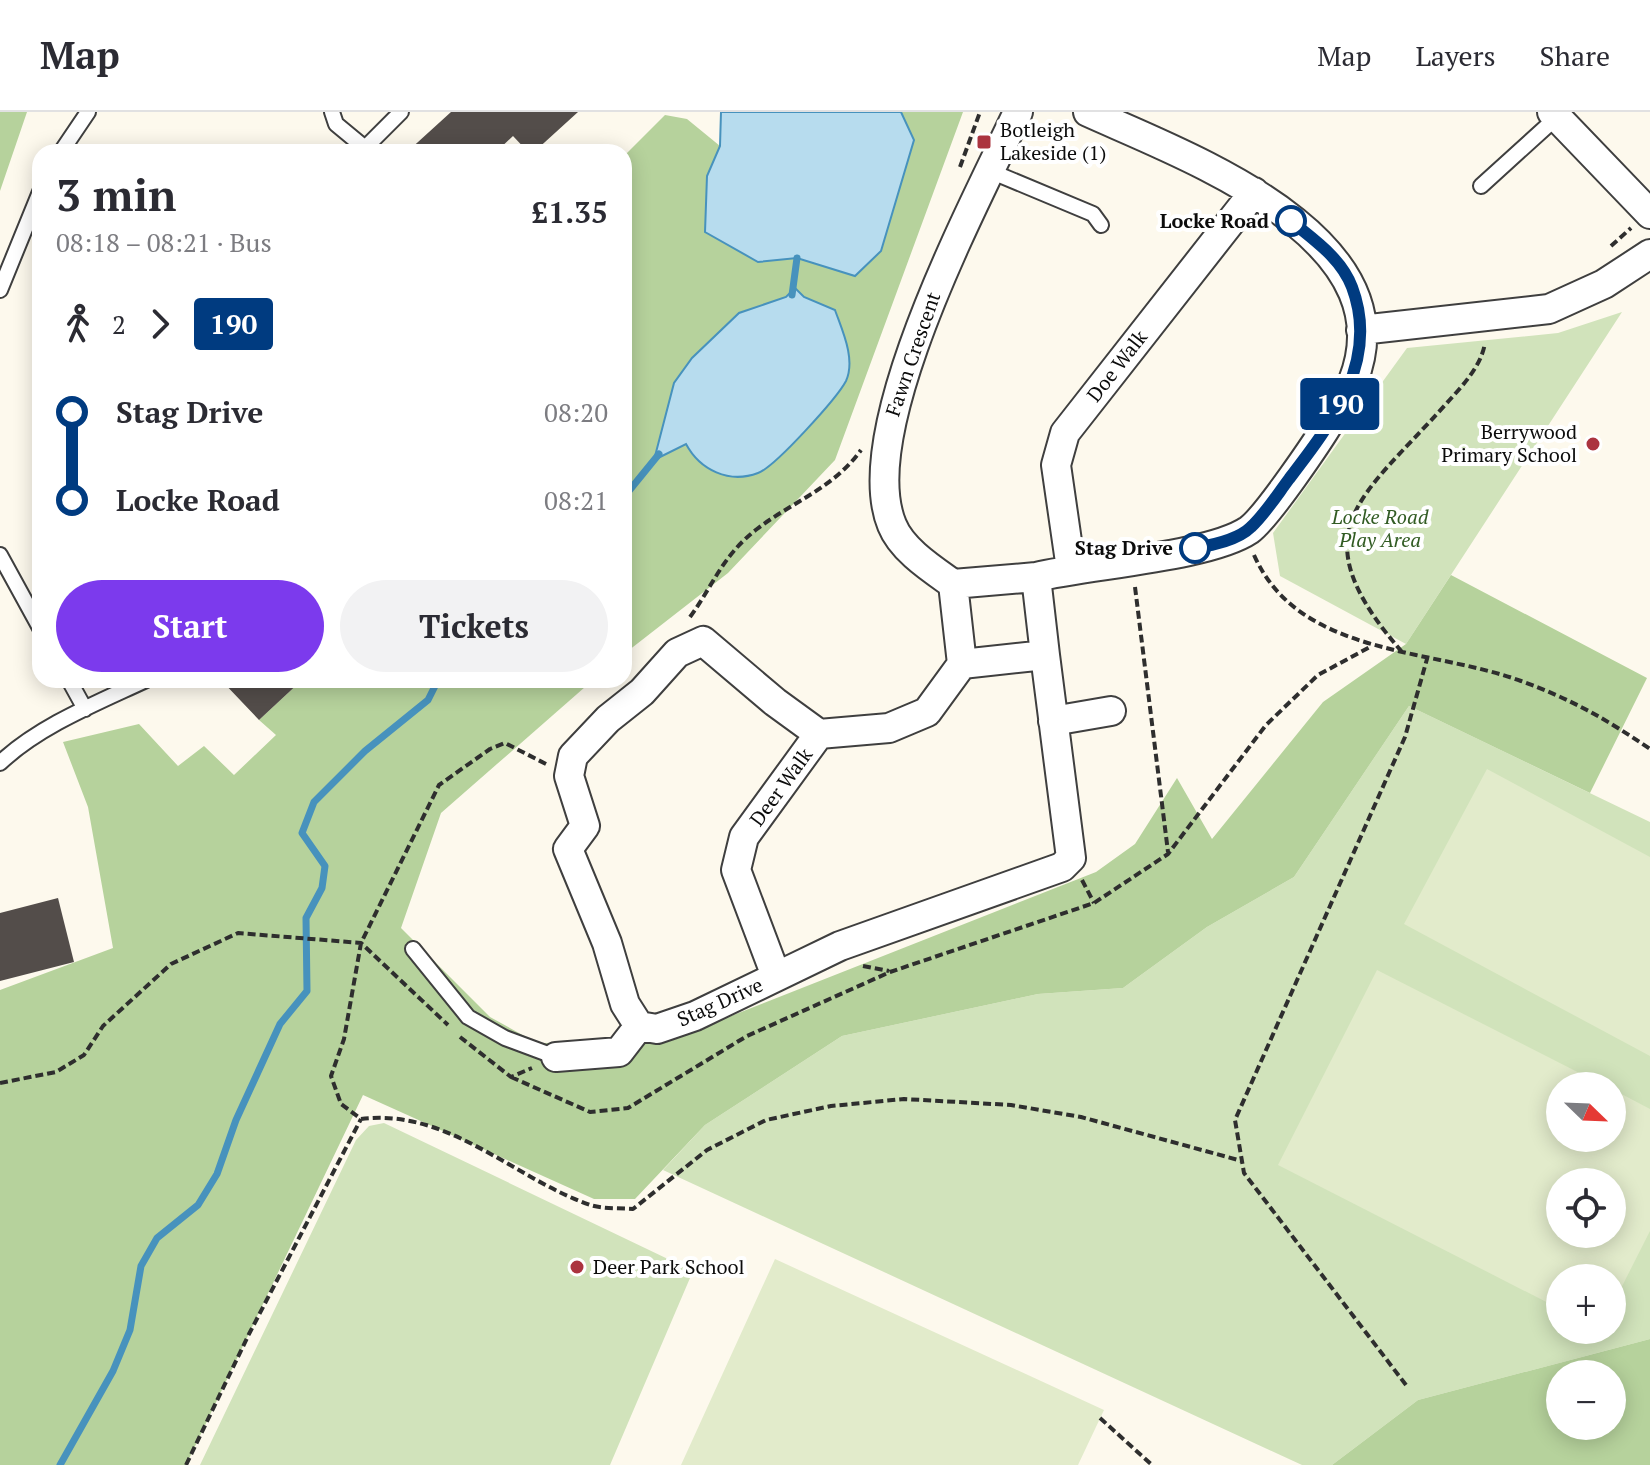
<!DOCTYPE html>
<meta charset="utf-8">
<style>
body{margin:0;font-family:"PT Serif",serif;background:#f2f2f3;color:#2b2b33;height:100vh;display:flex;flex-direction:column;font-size:30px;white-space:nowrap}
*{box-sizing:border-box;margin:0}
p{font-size:26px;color:#7c7c81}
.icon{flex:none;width:44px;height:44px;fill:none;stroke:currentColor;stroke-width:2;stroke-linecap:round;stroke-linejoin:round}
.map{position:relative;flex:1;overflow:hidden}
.side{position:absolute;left:32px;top:32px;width:600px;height:544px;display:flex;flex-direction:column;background:#fff;border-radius:24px;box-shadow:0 4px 20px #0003}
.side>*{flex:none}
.badge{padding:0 16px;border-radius:6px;font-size:28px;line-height:52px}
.needle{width:52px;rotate:113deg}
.controls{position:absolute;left:1546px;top:960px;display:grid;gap:16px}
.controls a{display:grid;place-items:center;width:80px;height:80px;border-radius:50%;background:#fff;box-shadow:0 4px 20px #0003;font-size:40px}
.map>.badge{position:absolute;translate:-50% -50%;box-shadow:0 0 0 4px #fff}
.legs{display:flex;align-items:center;gap:12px;height:88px;padding:0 24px;font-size:26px}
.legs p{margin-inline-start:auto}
.headline{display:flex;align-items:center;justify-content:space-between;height:136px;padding:0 24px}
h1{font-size:44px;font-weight:700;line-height:60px}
.button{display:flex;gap:16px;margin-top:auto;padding:16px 24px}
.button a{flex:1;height:92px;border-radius:48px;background:#7c3aed;color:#fff;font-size:32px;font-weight:700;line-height:92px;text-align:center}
.button a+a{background:#f2f2f3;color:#2b2b33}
ul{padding:0 24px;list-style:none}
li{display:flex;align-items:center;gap:28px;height:88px;font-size:30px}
li i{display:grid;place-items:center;width:12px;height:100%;margin:0 10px;background:currentColor}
li i::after{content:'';width:20px;height:20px;margin:-10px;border:6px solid;border-radius:50%;background:#fff}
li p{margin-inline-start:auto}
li:first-child i{background:linear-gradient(#0000 50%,currentColor 0)}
li:last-child i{background:linear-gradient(currentColor 50%,#0000 0)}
header{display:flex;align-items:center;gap:48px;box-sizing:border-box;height:112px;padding:0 40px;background:#fff;border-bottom:2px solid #e1e1e2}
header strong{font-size:38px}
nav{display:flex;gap:44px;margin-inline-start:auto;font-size:28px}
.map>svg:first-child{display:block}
.green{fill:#d1e3bb;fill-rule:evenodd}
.forest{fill:#b6d29c;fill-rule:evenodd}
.pitch{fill:#e2ebcb;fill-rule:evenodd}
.water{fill:#b7dcee;stroke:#4792bd;stroke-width:2}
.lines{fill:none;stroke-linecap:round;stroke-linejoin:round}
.stream{stroke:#4792bd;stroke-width:7}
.building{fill:#534d4a}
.lane-casing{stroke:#3f3f3f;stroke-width:18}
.street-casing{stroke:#3f3f3f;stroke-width:32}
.path{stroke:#2e2e2e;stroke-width:4;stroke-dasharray:8 4;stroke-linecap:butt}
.lane{stroke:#fff;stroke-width:14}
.street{stroke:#fff;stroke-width:28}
.line-1-casing{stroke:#fff;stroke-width:18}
.line-1{stroke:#003b80;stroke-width:12}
.poi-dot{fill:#ab343f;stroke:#fff;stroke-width:3}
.stop-1-dot{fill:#fff;stroke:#003b80;stroke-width:4}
.labels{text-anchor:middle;stroke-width:8;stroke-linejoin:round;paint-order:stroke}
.poi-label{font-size:20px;fill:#0c0c0c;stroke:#fff;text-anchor:start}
.stop-label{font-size:20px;font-weight:bold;fill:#0c0c0c;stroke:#fff;text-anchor:end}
.street-label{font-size:20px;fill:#0c0c0c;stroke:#fff}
.park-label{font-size:20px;font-style:italic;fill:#325c24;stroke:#fff}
</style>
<header>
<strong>Map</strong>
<nav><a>Map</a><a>Layers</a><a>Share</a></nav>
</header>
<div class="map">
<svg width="1650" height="1353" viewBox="0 0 1650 1353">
<rect width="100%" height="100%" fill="#fdf9ed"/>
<path class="green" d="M 1622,200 L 1406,532 L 1280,464 L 1273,421 L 1407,236 L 1558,221 Z
M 1409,594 L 1650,710 L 1650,1227 L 1418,1288 L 1332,1353 L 1302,1353 L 663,1058 L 705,1013 L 842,924 L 1038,882 L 1123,876 L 1207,815 L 1294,765 ZM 1560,974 L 1612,974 L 1612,1026 L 1560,1026 ZM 1560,1070 L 1612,1070 L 1612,1122 L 1560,1122 ZM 1560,1166 L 1612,1166 L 1612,1218 L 1560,1218 Z
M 384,1011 L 693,1159 L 610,1353 L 200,1353 L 356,1028 L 369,1014 Z"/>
<path class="forest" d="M 0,0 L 27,0 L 0,79 Z
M 901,0 L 963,0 L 835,348 L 728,461 L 624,542 L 624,44 L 665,3 L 687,7 L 720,34 L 707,64 L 757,150 L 797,146 L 854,164 L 914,28 Z
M 1451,463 L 1647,566 L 1590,681 L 1409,594 L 1294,765 L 1207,815 L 1123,876 L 1038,882 L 842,924 L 705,1013 L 635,1087 L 594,1087 L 363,983 L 186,1353 L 0,1353 L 0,878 L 113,836 L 88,695 L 63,630 L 139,612 L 178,654 L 204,634 L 234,663 L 276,623 L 259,608 L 302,568 L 593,568 L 441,701 L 401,816 L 490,905 L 537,931 L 665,930 L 1096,760 L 1135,732 L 1177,666 L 1212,727 L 1323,590 L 1406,532 Z
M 1650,1227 L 1650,1353 L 1332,1353 L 1418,1288 ZM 1560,1262 L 1612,1262 L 1612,1314 L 1560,1314 Z"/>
<path class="pitch" d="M 1487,657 L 1650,745 L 1650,944 L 1404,812 Z
M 1377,858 L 1605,974 L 1560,974 L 1560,1026 L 1612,1026 L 1612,977 L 1650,997 L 1650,1119 L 1612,1194 L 1612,1166 L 1560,1166 L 1560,1197 L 1278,1053 ZM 1612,1070 L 1612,1122 L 1560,1122 L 1560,1070 Z
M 775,1147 L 1104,1298 L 1078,1353 L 681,1353 Z"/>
<path class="water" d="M 721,0 L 901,0 L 914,28 L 881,139 L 855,164 L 797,146 L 758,150 L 705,120 L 707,64 L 720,34 Z
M 795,176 L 804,185 L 835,198 C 842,218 856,247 846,269 C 837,286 775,355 758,361 C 729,372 700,358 686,332 L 654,348 L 674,271 L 692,246 L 739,201 L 786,185 Z"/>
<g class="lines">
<path class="stream" d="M 792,183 L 797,146
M 624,385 L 659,342
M 60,1353 L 113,1259 L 130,1218 L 141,1154 L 157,1126 L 198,1093 L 217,1062 L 236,1008 L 280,912 L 307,879 L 306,806 L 322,776 L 325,754 L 302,721 L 314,690 L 365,639 L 428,588 L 438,568"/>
</g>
<path class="building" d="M 451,0 L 578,0 L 534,40 L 528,40 L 513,24 L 496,40 L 407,40 Z
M 221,568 L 302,568 L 259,608 Z
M 58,786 L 74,850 L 0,869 L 0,801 Z"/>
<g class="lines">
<g class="lane-casing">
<path id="lane" d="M 332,0 L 336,12 L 365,36 L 401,0
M 61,40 L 88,0
M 990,59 L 1093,102 L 1101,113
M 1481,74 L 1557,5
M 0,178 L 40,80
M 0,443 L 40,516
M 69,568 L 85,597
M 0,651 C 39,614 97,591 146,568
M 413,837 L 468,905 L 505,926 L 556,945"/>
</g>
<g class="street-casing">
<path id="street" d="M 1552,0 L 1650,102
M 1361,218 L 1549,197 L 1604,172 L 1650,142
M 1071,457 L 1056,353 L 1065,321 L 1254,80
M 1036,465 C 1089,452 1209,445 1249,418 C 1267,405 1319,328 1332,306 C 1339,294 1348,282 1353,269 C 1410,125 1185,44 1088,0
M 1036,465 L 1045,543 L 962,552 L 953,472 Z
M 953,472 C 932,457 902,438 892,413 C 853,319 975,92 1018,0
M 1053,609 L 1111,599
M 776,864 L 736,758 L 744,725 L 819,622
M 639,914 L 625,892 L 607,831 L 568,737 L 585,714 L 569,664 L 573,644 L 608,607 L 642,580 L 677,541 L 703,529 L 775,590 L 819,622 L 889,616 L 927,600 L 962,552
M 556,945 L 619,940 L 639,914 L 657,917 L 695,904 L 840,834 L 1062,755 L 1071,746 L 1045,543"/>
</g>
<path class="path" d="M 960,55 L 980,0
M 1611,134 L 1631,116
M 1254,443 C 1299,545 1432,536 1521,569 C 1571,587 1606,607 1650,637
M 1135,475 L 1168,740
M 690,505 C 714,472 722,444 757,417 C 792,390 834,376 861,338
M 1402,540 C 1297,419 1360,388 1446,292 C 1462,274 1481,255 1485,231
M 546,652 L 505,631 L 490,637 L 439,673 L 361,831 L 344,927 L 331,964 L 341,992 L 361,1007 C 448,996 513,1066 590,1093 C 603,1097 620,1096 633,1097 L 707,1038 L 766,1008 L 831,994 L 904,987 L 1011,993 L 1081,1005 L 1242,1049
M 1082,768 L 1094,791
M 863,854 L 889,859
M 460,925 L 511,965 L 532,956
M 511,965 L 590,1000 L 628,996 L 747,924 L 890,860 L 1094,791 L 1168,742 L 1266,613 L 1318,563 L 1370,535
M 0,971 L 56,960 L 84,943 L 103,914 L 171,852 L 238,821 L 361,831 L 448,913
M 1406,1273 L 1244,1061 L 1235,1008 L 1405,625 L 1427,547
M 1100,1306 L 1152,1353
M 186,1353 L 249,1222 L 361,1007"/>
<use href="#lane" class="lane"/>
<use href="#street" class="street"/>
</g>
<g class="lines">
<g class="line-1-casing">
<path id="line-1" d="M 1195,436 C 1213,433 1238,428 1251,415 C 1265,402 1277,383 1289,367 C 1332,311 1380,249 1352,175 C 1341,146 1314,128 1291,109"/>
</g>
<use href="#line-1" class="line-1"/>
</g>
<g class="poi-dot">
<rect x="976" y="22" width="16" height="16" rx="4"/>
<circle cx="1593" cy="332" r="8"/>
<circle cx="577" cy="1155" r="8"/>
</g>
<g class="stop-1-dot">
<circle cx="1291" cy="109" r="14"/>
<circle cx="1195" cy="436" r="14"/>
</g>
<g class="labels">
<g class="poi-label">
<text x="1000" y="25">Botleigh<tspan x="1000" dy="23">Lakeside (1)</tspan></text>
<text x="1577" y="327" text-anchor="end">Berrywood<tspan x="1577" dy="23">Primary School</tspan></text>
<text x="593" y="1162">Deer Park School</text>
</g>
<g class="stop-label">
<text x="1269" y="116">Locke Road</text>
<text x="1173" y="443">Stag Drive</text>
</g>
<g class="street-label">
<text transform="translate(913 242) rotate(-71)" y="7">Fawn Crescent</text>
<text transform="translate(1117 254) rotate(-52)" y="7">Doe Walk</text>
<text transform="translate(781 675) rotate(-54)" y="7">Deer Walk</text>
<text transform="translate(720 890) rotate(-24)" y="7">Stag Drive</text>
</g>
<g class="park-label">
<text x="1380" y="412">Locke Road<tspan x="1380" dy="23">Play Area</tspan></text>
</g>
</g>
</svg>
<div class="controls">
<a><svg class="needle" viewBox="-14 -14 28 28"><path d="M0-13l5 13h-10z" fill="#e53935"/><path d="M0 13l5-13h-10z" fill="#7c7c81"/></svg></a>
<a><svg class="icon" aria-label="locate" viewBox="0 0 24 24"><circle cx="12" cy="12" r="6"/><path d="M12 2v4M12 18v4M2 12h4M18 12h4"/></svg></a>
<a>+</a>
<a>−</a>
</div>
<b class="badge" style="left:1340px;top:292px;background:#003b80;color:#fff">190</b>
<section class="side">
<div class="headline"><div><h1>3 min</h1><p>08:18 – 08:21 · Bus</p></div><b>£1.35</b></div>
<div class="legs"><svg class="icon" aria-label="walk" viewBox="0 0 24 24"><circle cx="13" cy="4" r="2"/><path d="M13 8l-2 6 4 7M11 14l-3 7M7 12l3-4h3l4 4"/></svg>2<svg class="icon" aria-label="forward" viewBox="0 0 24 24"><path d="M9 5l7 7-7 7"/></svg><b class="badge" style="background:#003b80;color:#fff">190</b></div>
<ul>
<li><i style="color:#003b80"></i><b>Stag Drive</b><p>08:20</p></li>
<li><i style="color:#003b80"></i><b>Locke Road</b><p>08:21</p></li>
</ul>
<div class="button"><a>Start</a><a>Tickets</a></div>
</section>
</div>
